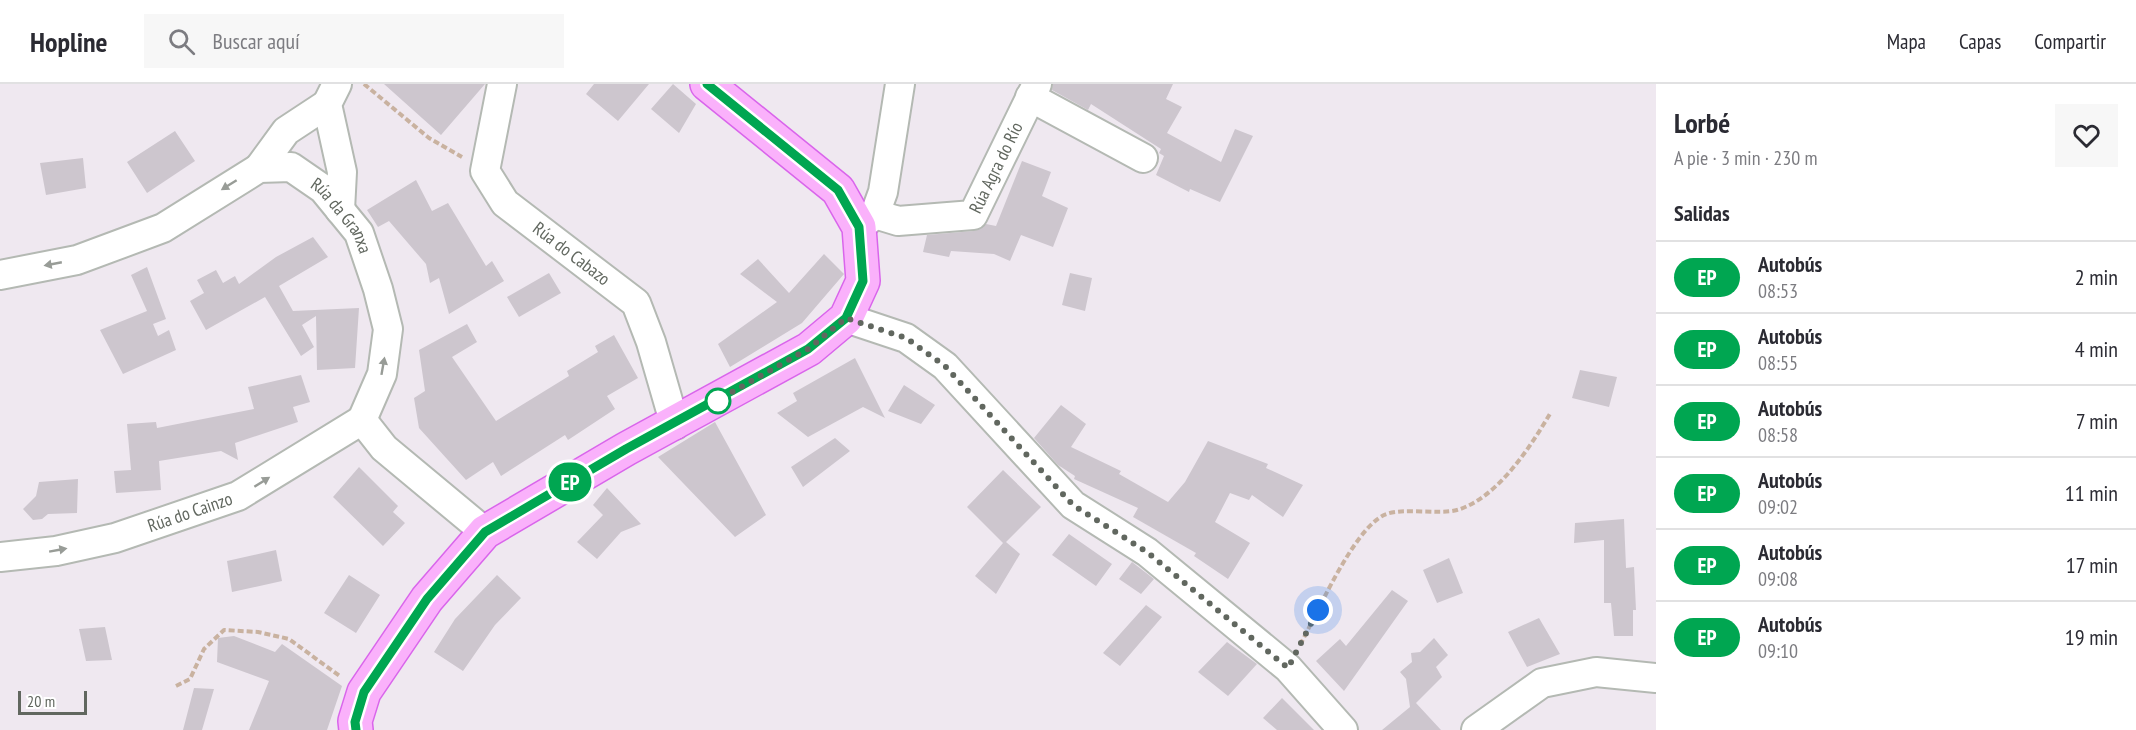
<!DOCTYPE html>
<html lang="es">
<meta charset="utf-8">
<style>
body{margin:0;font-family:"PT Sans Narrow",sans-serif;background:#f7f7f7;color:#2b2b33;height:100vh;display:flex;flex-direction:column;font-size:22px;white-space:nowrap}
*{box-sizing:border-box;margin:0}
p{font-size:20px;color:#7c7c81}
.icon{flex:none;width:33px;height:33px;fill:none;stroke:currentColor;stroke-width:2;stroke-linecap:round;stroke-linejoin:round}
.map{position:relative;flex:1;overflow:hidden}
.sheet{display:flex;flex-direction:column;background:#fff;width:480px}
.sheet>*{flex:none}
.badge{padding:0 12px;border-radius:20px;font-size:21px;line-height:39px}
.scale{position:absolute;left:18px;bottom:15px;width:69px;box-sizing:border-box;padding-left:6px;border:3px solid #61675f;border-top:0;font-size:16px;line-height:21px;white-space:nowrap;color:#61675f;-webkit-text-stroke:4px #fff;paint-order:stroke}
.you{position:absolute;width:30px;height:30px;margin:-15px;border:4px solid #fff;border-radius:50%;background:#1a73e8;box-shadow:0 0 0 9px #1a73e833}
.map>.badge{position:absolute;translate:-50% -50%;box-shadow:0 0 0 3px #fff}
h2{padding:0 18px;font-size:22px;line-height:54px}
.round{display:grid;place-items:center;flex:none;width:63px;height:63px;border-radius:0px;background:#f7f7f7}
.overview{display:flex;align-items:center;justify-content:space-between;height:102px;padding:0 18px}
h1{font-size:28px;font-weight:800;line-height:45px}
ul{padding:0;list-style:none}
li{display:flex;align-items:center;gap:18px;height:72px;padding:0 18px;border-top:2px solid #e1e1e2}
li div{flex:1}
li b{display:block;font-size:22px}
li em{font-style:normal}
li .badge{min-width:66px;font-weight:700;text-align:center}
header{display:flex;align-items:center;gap:36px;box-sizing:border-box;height:84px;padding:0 30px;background:#fff;border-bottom:2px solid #e1e1e2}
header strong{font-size:28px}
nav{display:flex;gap:33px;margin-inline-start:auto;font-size:21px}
.search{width:420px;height:54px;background:#f7f7f7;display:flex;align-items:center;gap:15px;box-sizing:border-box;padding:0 21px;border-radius:0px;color:#7c7c81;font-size:22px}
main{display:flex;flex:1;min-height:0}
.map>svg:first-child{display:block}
.building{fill:#cdc6ce}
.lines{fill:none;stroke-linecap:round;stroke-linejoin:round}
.minor-casing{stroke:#b4b9b3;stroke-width:32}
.major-casing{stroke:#d965eb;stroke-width:36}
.path{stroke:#c9b2a0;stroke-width:4;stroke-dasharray:6 3;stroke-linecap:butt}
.minor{stroke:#fff;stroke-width:28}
.major{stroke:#fab1fb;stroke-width:33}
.oneway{fill:#989c97}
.line-casing{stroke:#fff;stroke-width:14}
.line{stroke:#00a651;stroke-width:9}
.walk{stroke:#61675f;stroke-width:6;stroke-dasharray:0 10.8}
.stop-dot{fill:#fff;stroke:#00a651;stroke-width:3}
.labels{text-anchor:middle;stroke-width:4.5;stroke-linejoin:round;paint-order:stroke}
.street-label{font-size:18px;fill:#61675f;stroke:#fff}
</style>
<header>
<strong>Hopline</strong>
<div class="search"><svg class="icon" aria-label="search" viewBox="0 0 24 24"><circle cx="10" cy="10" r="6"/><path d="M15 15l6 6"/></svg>Buscar aquí</div>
<nav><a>Mapa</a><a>Capas</a><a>Compartir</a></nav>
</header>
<main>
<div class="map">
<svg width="1656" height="646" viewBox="0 0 1656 646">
<rect width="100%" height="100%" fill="#efe8f0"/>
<path class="building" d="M 384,0 L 485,0 L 441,51 Z
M 594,0 L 649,0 L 618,37 L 586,10 Z
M 673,0 L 696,20 L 679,49 L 651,25 Z
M 1053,0 L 1173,0 L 1166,15 L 1182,23 L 1167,49 L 1221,78 L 1235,45 L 1253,52 L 1220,118 L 1190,105 L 1189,108 L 1156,91 L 1164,72 L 1159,69 L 1161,65 L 1091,20 L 1088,26 L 1052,6 Z
M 175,47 L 195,77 L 147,109 L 127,78 Z
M 83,74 L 86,104 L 46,111 L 40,79 Z
M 1022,77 L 1051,88 L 1042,112 L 1068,124 L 1053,163 L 1021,151 L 1010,177 L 994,170 L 951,167 L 949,173 L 923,168 L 927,151 L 974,147 L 986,140 L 996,142 Z
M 416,96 L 432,127 L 448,119 L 486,182 L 492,177 L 504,197 L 449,230 L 439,194 L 430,199 L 426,180 L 389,137 L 378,143 L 367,126 Z
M 313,153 L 328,173 L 279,202 L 293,227 L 359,224 L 355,284 L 317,286 L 316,232 L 302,241 L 314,263 L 301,272 L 265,213 L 206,246 L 190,217 L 204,209 L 197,196 L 216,186 L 223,199 L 235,192 L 239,200 L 276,173 Z
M 824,170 L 844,190 L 802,239 L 730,283 L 718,260 L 777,218 L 740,190 L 758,175 L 789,209 Z
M 147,183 L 166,235 L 153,240 L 158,252 L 169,246 L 176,266 L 123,290 L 100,246 L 147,227 L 131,191 Z
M 549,189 L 561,209 L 519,233 L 507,213 Z
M 1070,189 L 1092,194 L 1085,227 L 1062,221 Z
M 467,240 L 477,258 L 452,273 L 496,337 L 569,292 L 567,287 L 598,268 L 595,262 L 614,251 L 638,294 L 607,312 L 615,325 L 568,356 L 565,351 L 501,392 L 493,378 L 466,396 L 419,344 L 414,314 L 425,307 L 419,266 Z
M 855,274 L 885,334 L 863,323 L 808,353 L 777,329 L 797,317 L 793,309 Z
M 1580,286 L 1617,293 L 1609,323 L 1572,314 Z
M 301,291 L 310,318 L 293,323 L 298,338 L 235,359 L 238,376 L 221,367 L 159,377 L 161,406 L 116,409 L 114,387 L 131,386 L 127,340 L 156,338 L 157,344 L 254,325 L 248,303 Z
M 904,301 L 935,321 L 921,340 L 888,327 Z
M 1061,321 L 1086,340 L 1071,363 L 1121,387 L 1119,390 L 1168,418 L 1185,398 L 1208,357 L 1268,380 L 1266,384 L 1303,401 L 1283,433 L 1252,411 L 1249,416 L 1230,409 L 1215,438 L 1250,459 L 1228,495 L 1194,472 L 1196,469 L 1133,433 L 1138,424 L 1074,395 L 1075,392 L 1058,381 L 1034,354 Z
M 715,338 L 766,431 L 735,453 L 658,373 Z
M 835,354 L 850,367 L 803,403 L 791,383 Z
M 359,383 L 398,422 L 393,428 L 405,439 L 383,462 L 333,413 Z
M 1003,386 L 1041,423 L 1006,458 L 1020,470 L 996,510 L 975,492 L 1003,459 L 967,423 Z
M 78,395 L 77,429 L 48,430 L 42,435 L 33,436 L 23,425 L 36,412 L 39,398 Z
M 607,404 L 641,440 L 621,448 L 597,475 L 577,458 L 603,431 L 593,421 Z
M 1624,435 L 1626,484 L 1634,483 L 1636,526 L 1633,526 L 1633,552 L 1614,552 L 1611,519 L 1604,519 L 1604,456 L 1574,459 L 1575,439 Z
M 1069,450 L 1112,480 L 1096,502 L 1052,471 Z
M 276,466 L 282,497 L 232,508 L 227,477 Z
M 1449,474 L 1463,509 L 1437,519 L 1423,486 Z
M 1132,478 L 1154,495 L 1141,510 L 1119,495 Z
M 349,491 L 380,511 L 356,549 L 324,529 Z
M 497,491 L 521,514 L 495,541 L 463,587 L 434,568 L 455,535 Z
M 1392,506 L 1408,517 L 1344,607 L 1316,577 L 1340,555 L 1346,562 Z
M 1146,521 L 1162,533 L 1120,582 L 1103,569 Z
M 1539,534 L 1560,570 L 1527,583 L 1508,548 Z
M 105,543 L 112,576 L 86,577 L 79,545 Z
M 234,552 L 275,568 L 282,560 L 342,602 L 327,646 L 249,646 L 269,597 L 217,578 L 218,554 Z
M 1434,554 L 1448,571 L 1436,583 L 1442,593 L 1416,619 L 1441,646 L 1382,646 L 1410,623 L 1406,595 L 1400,588 L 1412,578 L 1411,569 L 1420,568 Z
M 1227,558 L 1257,580 L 1228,612 L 1198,588 Z
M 194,604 L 214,605 L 202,646 L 183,646 Z
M 1282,614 L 1314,646 L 1277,646 L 1263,634 Z"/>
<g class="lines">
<g class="minor-casing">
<g id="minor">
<path d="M 337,0 L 327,20 L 342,88 L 340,126"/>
<path id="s1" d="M 502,0 L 485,87 L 505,119 L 636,219 L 651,258 L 675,341"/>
<path d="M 1030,13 L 1143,74"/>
<path d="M 259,84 L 286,47 L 327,20"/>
<path id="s2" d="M 875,130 L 898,137 L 973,131 L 1037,0"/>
<path d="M 861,142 L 875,130 L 883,108 L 900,0"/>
<path id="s3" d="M 0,191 L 77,176 L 163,144 L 259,84 L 291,83 L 323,105 L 359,149 L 378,205 L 388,245 L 382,290 L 362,336"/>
<path d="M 846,234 L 906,254 L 945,282 L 1073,421 L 1147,468 L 1288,584 L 1343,646"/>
<path d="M 362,336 L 384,364 L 485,448"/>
<path id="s4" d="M 0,473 L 56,467 L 115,454 L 238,412 L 362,336"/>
<path d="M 1476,646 L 1542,599 L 1596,588 L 1656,594"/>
</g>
</g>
<g class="major-casing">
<path id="major" d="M 356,646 L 355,637 L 364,608 L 427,515 L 485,448 L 626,365 L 809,265 L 846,234 L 863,197 L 859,143 L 838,106 L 707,0"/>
</g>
<path class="path" d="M 364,0 L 429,54 L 462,73
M 1300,561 C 1317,530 1353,446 1384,431 C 1401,423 1439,431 1457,426 C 1498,414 1531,362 1551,328
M 176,602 L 190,595 L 204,565 L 224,546 L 258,548 L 289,555 L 341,593"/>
<use href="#minor" class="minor"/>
<use href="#major" class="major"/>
</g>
<defs><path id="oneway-solid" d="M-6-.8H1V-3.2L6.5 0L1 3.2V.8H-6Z" transform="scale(1.5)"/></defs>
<g class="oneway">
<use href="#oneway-solid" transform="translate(229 101) rotate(148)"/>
<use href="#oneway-solid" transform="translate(53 180) rotate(169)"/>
<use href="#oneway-solid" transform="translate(383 282) rotate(-80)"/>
<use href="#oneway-solid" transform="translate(262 398) rotate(-32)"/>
<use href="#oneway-solid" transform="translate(58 466) rotate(-10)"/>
</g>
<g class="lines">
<g class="line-casing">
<path id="line" d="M 356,646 L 355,638 L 364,608 L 427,515 L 485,448 L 626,365 L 808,265 L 846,234 L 863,197 L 859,143 L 838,106 L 707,0"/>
</g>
<use href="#line" class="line"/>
<path class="walk" d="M 718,317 L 711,320 L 808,265 L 846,234 L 906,254 L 945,282 L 1073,421 L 1147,468 L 1288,584 L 1318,526"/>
</g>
<circle class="stop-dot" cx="718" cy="317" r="12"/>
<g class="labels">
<g class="street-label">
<text dy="6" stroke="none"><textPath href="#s2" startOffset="152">Rúa Agra do Río</textPath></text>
<text dy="6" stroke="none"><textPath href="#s3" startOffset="387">Rúa da Granxa</textPath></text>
<text dy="6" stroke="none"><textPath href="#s1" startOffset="210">Rúa do Cabazo</textPath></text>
<text dy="6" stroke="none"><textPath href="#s4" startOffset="196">Rúa do Cainzo</textPath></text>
</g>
</g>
</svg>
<div class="scale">20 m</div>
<div class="you" style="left:1318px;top:526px"></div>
<b class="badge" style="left:570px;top:398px;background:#00a651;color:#fff">EP</b>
</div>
<section class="sheet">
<div class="overview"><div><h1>Lorbé</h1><p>A pie · 3 min · 230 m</p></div><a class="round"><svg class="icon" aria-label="heart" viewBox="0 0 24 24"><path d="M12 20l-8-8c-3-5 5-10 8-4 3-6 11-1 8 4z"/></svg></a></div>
<h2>Salidas</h2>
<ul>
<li><span class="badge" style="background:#00a651;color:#fff">EP</span><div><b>Autobús</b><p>08:53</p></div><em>2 min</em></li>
<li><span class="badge" style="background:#00a651;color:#fff">EP</span><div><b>Autobús</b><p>08:55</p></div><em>4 min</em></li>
<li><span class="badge" style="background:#00a651;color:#fff">EP</span><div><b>Autobús</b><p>08:58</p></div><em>7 min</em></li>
<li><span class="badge" style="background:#00a651;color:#fff">EP</span><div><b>Autobús</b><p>09:02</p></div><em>11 min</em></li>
<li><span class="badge" style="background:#00a651;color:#fff">EP</span><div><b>Autobús</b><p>09:08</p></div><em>17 min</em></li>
<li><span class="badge" style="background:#00a651;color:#fff">EP</span><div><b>Autobús</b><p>09:10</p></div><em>19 min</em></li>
</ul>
</section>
</main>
